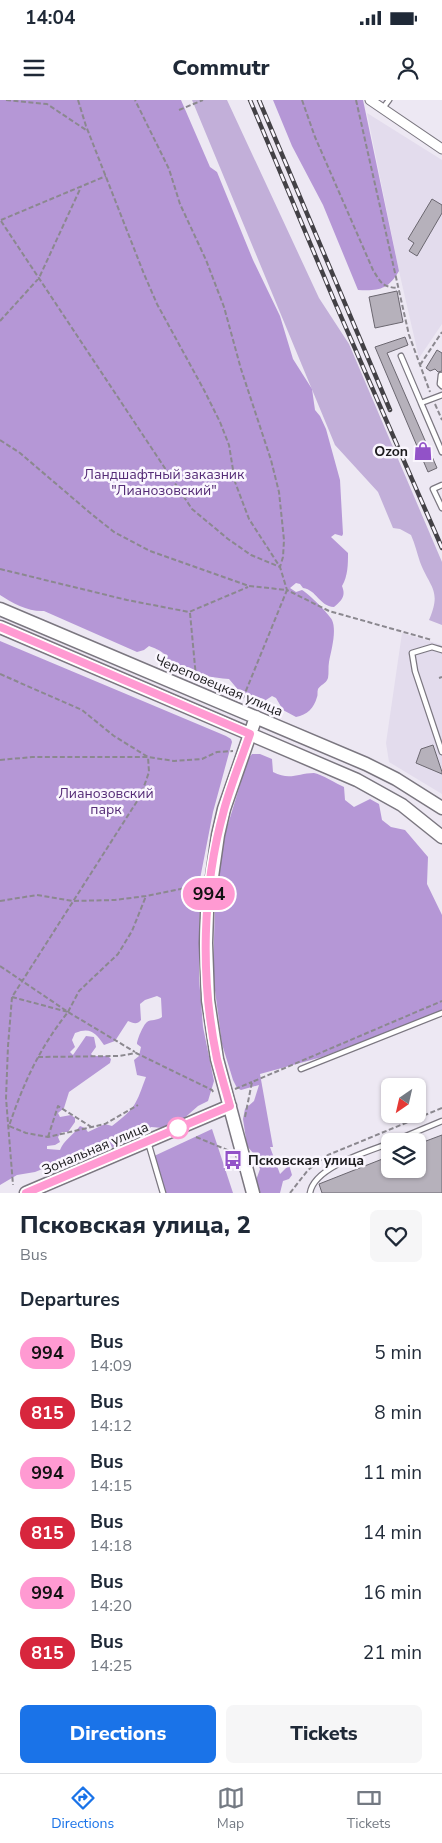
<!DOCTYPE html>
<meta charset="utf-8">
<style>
body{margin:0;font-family:"Nunito Sans",sans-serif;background:#f6f6f7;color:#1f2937;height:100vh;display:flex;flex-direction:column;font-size:19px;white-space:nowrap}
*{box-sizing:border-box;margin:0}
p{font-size:16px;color:#747a83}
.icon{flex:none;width:28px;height:28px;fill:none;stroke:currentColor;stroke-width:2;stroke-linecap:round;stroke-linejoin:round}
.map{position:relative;height:1093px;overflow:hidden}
.panel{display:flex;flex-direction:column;background:#fff;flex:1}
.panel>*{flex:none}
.badge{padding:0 10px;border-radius:16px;font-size:18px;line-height:32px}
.needle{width:32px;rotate:214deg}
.controls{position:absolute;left:381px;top:978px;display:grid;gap:10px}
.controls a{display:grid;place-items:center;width:45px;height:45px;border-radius:8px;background:#fff;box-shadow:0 1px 4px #0004;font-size:25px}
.map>.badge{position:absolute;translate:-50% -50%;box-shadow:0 0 0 2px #fff}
h2{padding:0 20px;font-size:19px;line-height:45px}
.round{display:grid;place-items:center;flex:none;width:52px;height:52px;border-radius:8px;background:#f6f6f7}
.summary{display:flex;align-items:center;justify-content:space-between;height:85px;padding:0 20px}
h1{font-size:24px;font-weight:800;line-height:38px}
.cta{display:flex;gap:10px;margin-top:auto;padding:10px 20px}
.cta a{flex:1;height:58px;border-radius:8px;background:#1a73e8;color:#fff;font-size:20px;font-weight:800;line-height:58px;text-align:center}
.cta a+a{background:#f6f6f7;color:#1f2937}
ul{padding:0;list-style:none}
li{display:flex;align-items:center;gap:15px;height:60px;padding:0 20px}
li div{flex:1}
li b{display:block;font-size:19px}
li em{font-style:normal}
li .badge{min-width:55px;font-weight:700;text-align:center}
.status{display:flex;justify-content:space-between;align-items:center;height:35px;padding:0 25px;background:#fff;direction:ltr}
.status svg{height:14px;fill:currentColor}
header{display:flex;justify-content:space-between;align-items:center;height:65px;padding:0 20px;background:#fff;font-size:22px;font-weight:800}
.tab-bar{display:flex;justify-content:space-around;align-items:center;height:70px;border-top:1px solid #e0e1e3;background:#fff;font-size:14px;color:#747a83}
.tab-bar a{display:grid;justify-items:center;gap:2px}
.tab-bar .active{color:#1a73e8}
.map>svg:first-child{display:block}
.built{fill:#e3dced}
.green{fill:#c2afd9}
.forest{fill:#b597d6;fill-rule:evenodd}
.building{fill:#b6b1bb;stroke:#6b6770}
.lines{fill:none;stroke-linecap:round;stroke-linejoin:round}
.lane-casing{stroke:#7b7780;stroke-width:7}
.street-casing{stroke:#7b7780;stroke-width:11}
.secondary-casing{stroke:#7b7780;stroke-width:15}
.path{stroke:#8b888f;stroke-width:2;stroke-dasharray:5 2.5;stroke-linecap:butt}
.lane{stroke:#fff;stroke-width:4.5}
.street{stroke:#fff;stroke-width:9}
.secondary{stroke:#fff;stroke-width:12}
.rail-casing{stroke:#434146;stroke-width:4.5}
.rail{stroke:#faf6fe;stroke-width:2.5;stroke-dasharray:8;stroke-linecap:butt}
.line-casing{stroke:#fff;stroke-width:11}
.line{stroke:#ff9ad2;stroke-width:8}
.stop-dot{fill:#fff;stroke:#ff9ad2;stroke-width:2.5}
.labels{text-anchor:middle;stroke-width:5;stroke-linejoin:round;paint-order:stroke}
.poi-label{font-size:14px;font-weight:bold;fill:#1c1b1e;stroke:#faf6fe;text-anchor:end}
.park-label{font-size:14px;fill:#542b76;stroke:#faf6fe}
.street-label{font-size:14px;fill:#1c1b1e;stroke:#faf6fe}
</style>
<div class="status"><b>14:04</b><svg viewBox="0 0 49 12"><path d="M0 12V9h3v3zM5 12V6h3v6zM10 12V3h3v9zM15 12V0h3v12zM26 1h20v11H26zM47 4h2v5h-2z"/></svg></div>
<header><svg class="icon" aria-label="menu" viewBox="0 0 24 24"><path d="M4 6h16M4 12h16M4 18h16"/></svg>Commutr<svg class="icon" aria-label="person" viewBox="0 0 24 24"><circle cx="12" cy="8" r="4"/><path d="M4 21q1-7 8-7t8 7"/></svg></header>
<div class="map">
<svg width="442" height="1093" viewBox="0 0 442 1093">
<rect width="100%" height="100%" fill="#ede8f3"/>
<path class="built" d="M 367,13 L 442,60 L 442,224 L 419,258 L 399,171 Z
M 402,533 L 442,545 L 442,694 L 389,662 L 386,643 Z"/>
<path class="green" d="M 192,0 L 227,0 L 319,198 L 349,244 L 442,462 L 442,525 L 429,520 C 442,490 430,488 420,462 C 417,453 415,444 411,435 L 400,429 L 393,428 L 378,392 L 335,345 Z"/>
<path class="forest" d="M 0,0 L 181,0 L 210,67 L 217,72 L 253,160 L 280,216 L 293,259 L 312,289 L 315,310 L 320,316 L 326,329 L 340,380 L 343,434 L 342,436 L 335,434 L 331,437 L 348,453 C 348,464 348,476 342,486 C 346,496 342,500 334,507 C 319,506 317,490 303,488 L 300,484 L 296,483 L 290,488 L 296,492 L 302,490 C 308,493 330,515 332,520 C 337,531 331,551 329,562 C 328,567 329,573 328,578 C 326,584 320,585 318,589 C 317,592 318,595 317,597 C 314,608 307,615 296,617 L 283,610 L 276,598 L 272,596 L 263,602 L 240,592 L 229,579 C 214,578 186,573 173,565 C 168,561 167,558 163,553 C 160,550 154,548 149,546 L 144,550 L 137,552 L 44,511 C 29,512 12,503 0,495 Z
M 273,0 L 363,0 L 399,171 C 388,190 378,191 358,190 L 323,105 L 292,46 Z
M 0,541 L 226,636 L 231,639 L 232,642 L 213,712 L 200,779 L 199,878 L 203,927 L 214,981 L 208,1001 L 198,1006 L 181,1021 L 174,1022 L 163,1028 L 151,1027 L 139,1037 L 69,1065 L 50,1066 L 35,1072 L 17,1075 L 0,1085 ZM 157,896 L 161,898 L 162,917 C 157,921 151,919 147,922 C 143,925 137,940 137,944 L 141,947 L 139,956 L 134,960 L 137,975 L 146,977 C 136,1004 136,1008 112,1026 L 105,1024 L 88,1032 L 85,1028 L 80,1026 C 73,1035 64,1040 60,1050 L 47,1049 L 47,1046 L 55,1045 L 60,1042 L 58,1037 L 62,1032 L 68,1032 L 75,1022 L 75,1018 L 71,1015 L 60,1017 L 58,1013 L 64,1008 L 69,992 L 110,963 L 111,959 L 108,956 L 93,956 L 91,954 L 96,947 L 94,937 L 86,936 L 73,955 L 70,952 L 75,947 L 72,940 L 75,933 C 90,927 95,932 104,945 L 115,941 L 128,921 C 133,923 137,925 141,920 L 140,904 L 145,900 Z
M 252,654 L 260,654 L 272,659 L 273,672 C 290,681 298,673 314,673 C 321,674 337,684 344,687 L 345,700 L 354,707 L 370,699 L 379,704 L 382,720 L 391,727 L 405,730 L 428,757 L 427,784 L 442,815 L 442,913 L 430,916 L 322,957 L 260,974 L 273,1047 L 270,1047 L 280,1074 L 289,1065 L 292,1075 L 289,1079 L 283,1081 L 280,1093 L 260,1093 L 255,1083 L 260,1069 L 253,1053 L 247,1046 L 243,1019 L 245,1009 L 254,1001 L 259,985 L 241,990 L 237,988 L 233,980 L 222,944 L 213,875 L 215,803 L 225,734 L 248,659 Z
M 212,1029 L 233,1093 L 163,1093 L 152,1057 Z"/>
<path class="building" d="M 432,99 L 442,105 L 442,113 L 417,156 L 409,151 L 414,143 L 408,139 Z
M 397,191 L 403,222 L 375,228 L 369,197 Z
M 405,237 L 408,245 L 387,253 L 437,368 L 428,372 L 375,247 Z
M 437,250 L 442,253 L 442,271 L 438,272 L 435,269 L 430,271 L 426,268 Z
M 433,645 L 442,672 L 442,674 L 416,663 L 421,649 Z
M 442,1035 L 442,1093 L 322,1093 L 319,1084 L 390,1056 L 390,1069 L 418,1069 L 418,1044 Z"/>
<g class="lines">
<g class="lane-casing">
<path id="lane" d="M 383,8 L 389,0
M 401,256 L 421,303
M 441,275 L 440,284 L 442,286
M 442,295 L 421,303 L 442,352
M 442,385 L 433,389 L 442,408
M 442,550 L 432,547 L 412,553 L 415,571 L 442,652
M 301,969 L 442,913
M 394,1041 L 442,1021
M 148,1042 L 163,1093
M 310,1093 C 314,1067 367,1052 390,1043"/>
</g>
<g class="street-casing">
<path id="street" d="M 370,0 L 442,49"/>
</g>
<g class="secondary-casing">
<path id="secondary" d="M 0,509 L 366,664 L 396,679 L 442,708
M 0,527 L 357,680 L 402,705 L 442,737
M 26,1093 L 230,1006
M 253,1093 L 217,959 L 208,900 L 206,843 L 207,812 L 218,735 L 224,709 L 256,617"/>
</g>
<path class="path" d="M 6,0 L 47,4 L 89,32
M 78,0 L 86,26 L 144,174 L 157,204 L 204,290 L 220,322 L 229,345 L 235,382 L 249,419 L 280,467 L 287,490 L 329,511 L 432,540
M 302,0 L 315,37 L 373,170 C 381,183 382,187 398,188
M 356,0 L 409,235 L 430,292
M 179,10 L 203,0
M 1,120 L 106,76
M 1,121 L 192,409 L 228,439 L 251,455 L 280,467 L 283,457 L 284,440 L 279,392 L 271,360 L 241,269 L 224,207 L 206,160 L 180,104 L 169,69 L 135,0
M 0,221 L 39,178 L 81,87
M 420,265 L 442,232
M 435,304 L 442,320
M 0,340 L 20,353 L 89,412 L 114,432 L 150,451 L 249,486 L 287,490 L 243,598
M 0,469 L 127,500 L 189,512 L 248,487
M 190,513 L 196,577
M 0,574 L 82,610 L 114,636 L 148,657 L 149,672 L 141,695 L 12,897 L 8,946 L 6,998 L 13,1085
M 439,578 L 442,577
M 0,660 L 32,657 L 148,657 L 174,661 L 202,659 L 217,652 L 233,651
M 0,801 L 37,795 L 73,801 L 115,800 L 146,796 L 200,785
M 0,866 L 68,912 L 135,952
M 12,897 L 68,912 C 39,949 24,982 9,1026 L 26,1033 L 48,1037 L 105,1024 L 138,1005
M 68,912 L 79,891 L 118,854 L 132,831 L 146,796
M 38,957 L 119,956 L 136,953 L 212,990 L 214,993
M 235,989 L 252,982
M 245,1017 L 252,982 L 442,901
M 48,1037 L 58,1006 L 93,1028
M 196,1037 L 230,1051
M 290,1093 L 308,1070 L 328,1055 L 442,1008"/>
<use href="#lane" class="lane"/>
<use href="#street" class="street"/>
<use href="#secondary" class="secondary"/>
<g class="rail-casing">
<path id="rail" d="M 250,0 L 336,205 L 442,448
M 259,0 L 390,310"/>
</g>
<use href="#rail" class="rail"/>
</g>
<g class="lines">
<g class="line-casing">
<path id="line" d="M 0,527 L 250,634 C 241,660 231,684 224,710 C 202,789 200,878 217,959 C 221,975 226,991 230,1006 L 26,1093"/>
</g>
<use href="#line" class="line"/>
</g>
<defs>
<g id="shop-bare" transform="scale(1.5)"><path d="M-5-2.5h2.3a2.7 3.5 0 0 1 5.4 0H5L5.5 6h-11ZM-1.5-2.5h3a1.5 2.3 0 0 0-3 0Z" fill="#9252c8" stroke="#faf6fe" stroke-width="2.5" paint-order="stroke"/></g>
<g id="bus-bare" transform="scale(1.5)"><path d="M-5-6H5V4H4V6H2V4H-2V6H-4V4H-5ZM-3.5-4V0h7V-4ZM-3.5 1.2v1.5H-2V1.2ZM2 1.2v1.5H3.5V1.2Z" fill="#9252c8" stroke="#faf6fe" stroke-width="2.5" paint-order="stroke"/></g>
</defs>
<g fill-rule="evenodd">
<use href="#shop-bare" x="423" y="351"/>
<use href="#bus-bare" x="233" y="1060"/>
</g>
<circle class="stop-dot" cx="178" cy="1028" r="10"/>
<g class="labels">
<g class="poi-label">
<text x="408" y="356">Ozon</text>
<text x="248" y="1065" text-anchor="start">Псковская улица</text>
</g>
<g class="park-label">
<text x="164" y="379">Ландшафтный заказник<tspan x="164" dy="16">"Лианозовский"</tspan></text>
<text x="106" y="698">Лианозовский<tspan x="106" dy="16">парк</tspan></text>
</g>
<g class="street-label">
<text transform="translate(219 585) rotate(23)" y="5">Череповецкая улица</text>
<text transform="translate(95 1048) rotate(-23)" y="5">Зональная улица</text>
</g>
</g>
</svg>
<div class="controls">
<a><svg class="needle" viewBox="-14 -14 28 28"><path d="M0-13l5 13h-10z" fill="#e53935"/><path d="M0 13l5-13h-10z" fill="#747a83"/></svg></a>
<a><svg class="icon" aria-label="layers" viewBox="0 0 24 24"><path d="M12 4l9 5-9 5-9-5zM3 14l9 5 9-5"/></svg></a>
</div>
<b class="badge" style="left:209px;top:794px;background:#ff9ad2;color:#111">994</b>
</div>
<section class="panel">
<div class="summary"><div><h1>Псковская улица, 2</h1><p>Bus</p></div><a class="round"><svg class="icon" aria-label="heart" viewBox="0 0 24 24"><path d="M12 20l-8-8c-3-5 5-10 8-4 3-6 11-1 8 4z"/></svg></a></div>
<h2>Departures</h2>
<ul>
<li><span class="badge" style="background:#ff9ad2;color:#111">994</span><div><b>Bus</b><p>14:09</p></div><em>5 min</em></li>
<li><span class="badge" style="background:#d7263d;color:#fff">815</span><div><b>Bus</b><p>14:12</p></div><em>8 min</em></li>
<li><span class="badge" style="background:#ff9ad2;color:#111">994</span><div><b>Bus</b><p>14:15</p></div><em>11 min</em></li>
<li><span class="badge" style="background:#d7263d;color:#fff">815</span><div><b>Bus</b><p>14:18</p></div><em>14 min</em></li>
<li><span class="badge" style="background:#ff9ad2;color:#111">994</span><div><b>Bus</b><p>14:20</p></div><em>16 min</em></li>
<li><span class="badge" style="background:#d7263d;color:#fff">815</span><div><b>Bus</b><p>14:25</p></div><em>21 min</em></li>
</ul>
<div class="cta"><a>Directions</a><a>Tickets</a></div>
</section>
<nav class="tab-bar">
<a class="active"><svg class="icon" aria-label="directions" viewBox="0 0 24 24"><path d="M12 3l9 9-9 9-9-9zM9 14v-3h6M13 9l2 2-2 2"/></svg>Directions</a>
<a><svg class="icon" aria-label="map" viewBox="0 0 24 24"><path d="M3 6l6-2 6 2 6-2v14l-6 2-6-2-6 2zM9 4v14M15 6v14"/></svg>Map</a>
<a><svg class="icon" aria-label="tickets" viewBox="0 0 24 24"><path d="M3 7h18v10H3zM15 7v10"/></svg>Tickets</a>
</nav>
